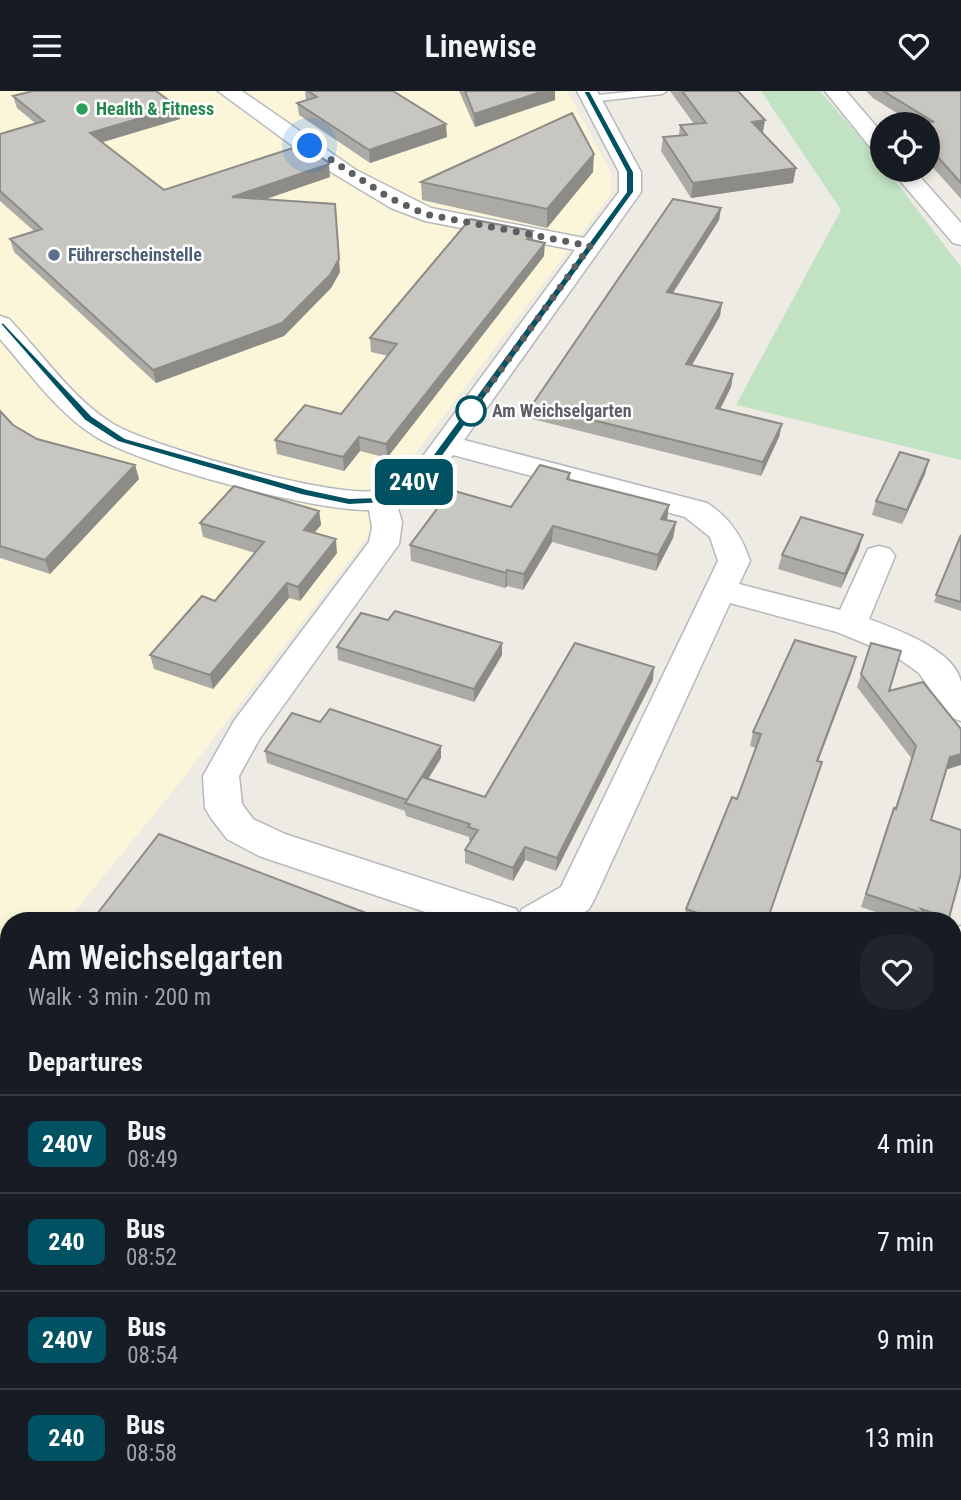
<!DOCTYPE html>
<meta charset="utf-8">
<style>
body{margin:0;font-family:"Roboto Condensed",sans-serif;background:#20242c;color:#f1f3f6;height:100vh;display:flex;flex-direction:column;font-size:26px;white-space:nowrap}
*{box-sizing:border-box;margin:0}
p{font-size:23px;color:#9ea1a6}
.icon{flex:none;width:38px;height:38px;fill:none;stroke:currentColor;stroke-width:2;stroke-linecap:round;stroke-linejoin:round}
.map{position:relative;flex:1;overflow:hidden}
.drawer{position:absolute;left:0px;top:821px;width:962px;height:590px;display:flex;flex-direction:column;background:#171b24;border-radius:28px 28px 0 0;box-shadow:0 4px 10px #0003}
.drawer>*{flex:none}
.badge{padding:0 14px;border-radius:10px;font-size:24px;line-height:46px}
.tools{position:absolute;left:870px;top:21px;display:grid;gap:14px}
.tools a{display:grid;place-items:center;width:70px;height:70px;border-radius:50%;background:#171b24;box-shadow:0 4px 10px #0003;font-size:35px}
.you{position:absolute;width:35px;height:35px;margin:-18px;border:5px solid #fff;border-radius:50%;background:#1a73e8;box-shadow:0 0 0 10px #1a73e833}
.map>.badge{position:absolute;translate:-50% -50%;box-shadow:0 0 0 4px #fff}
h2{padding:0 28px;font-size:26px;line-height:63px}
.round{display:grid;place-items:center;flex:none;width:74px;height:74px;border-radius:28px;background:#20242c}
.summary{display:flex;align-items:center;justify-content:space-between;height:119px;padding:0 28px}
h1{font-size:33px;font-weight:600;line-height:52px}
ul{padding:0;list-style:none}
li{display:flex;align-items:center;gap:21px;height:98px;padding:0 28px;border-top:2px solid #363941}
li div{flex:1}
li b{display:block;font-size:26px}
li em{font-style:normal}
li .badge{min-width:77px;font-weight:700;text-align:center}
header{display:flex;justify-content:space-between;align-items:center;height:91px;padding:0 28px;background:#171b24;font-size:32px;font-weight:600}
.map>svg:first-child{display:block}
.commercial{fill:#fbf6da}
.green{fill:#c1e3c4}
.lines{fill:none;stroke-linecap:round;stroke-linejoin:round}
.service-casing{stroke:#b6b8bc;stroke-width:3}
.minor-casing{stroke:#b6b8bc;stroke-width:3}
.primary-casing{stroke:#e6cc63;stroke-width:4}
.service{fill:#fff;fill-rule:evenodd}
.minor{fill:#fff;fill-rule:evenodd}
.primary{fill:#f8f2ac;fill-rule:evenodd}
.wall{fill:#acaaa5}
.shaded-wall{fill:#8c8b86}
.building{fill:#c8c6c0;stroke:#8c8b86;stroke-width:2}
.line{fill:#005262;stroke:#fff;stroke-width:2}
.walk{stroke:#5b5e63;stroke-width:7;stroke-dasharray:0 12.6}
.leisure-dot{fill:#2e9e5b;stroke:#fff;stroke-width:2.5}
.service-dot{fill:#5c6f8a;stroke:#fff;stroke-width:2.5}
.stop-dot{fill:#fff;stroke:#005262;stroke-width:3.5}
.labels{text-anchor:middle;stroke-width:5;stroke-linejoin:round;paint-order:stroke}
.far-leisure-label{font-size:18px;font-weight:bold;fill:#27864d;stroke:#fff;text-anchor:start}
.far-service-label{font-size:18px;font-weight:bold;fill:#4e5e75;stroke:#fff;text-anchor:start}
.far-stop-label{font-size:18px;font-weight:bold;fill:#5b5e63;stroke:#fff;text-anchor:start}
</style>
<header><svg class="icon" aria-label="menu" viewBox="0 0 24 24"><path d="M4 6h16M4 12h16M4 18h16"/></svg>Linewise<svg class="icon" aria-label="heart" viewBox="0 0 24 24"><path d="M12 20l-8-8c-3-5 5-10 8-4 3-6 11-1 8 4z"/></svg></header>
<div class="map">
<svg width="961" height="1409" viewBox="0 0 961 1409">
<rect width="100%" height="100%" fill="#edebe3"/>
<path class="commercial" d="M 0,0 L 567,0 L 611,82 L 611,103 L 398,385 L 371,441 L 181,690 L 68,829 L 9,830 L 9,885 L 0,871 Z"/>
<path class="green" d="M 761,0 L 820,0 L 882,72 L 882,79 L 887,79 L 961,176 L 961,369 L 736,314 L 841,119 Z
M 0,1102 L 9,1119 L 9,1220 L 0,1203 Z
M 270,1402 L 494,1402 L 496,1409 L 274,1409 Z"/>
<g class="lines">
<g class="service-casing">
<path id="service" d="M 636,0 L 667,0 L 662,3 L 590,11 L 585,8 L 590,5 Z"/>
</g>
<g class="minor-casing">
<path id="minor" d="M 218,0 L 242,0 L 356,79 L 431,117 L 584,147 L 619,101 L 619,81 L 577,0 L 597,0 L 641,81 L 641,101 L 464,349 L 707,412 C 729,426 742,445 750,470 L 739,493 L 840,519 L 868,458 L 879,455 L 890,458 L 895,465 L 869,528 C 896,538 955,559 961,591 C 961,603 961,617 961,630 L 949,626 L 919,582 L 895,565 L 837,541 L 730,512 L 595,807 L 589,818 L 573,830 L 452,830 L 259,765 L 227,748 L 211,727 L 205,717 L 203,685 L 234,630 L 369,451 L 372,436 L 369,419 C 314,420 138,374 93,344 C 56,320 29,281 0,248 L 0,225 L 9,228 C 42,262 73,309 115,334 C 154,356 339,410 379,399 C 392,396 404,384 415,376 L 575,159 L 425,130 L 391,117 L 316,72 ZM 453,364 L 685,426 L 710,446 L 718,470 L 561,796 L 522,818 L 519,824 L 516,818 L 285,743 L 253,728 L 242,713 L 239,685 L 260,647 L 399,453 L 402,431 L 397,414 L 435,388 Z
M 825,0 L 846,0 L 882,42 L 882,63 L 874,61 Z
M 891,79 L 914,79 L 961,132 L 961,154 L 953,152 Z
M 961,835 L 961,881 L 954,879 L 954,838 Z
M 817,1402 L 884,1402 L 887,1409 L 819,1409 Z"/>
</g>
<g class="primary-casing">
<path id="primary" d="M 0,1018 L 9,1022 L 9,1078 L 0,1075 Z
M 0,1216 L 9,1220 L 9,1286 L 0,1282 Z
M 51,1402 L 108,1402 L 111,1409 L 54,1409 Z
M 170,1402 L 227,1402 L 230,1409 L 173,1409 Z"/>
</g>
<use href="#service" class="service"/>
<use href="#minor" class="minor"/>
<use href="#primary" class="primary"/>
</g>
<path class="wall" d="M 305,0 L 393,0 L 447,46 L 370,72 L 299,24 L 297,12 L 306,9 Z
M 459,0 L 555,0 L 555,9 L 475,36 Z
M 670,0 L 682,0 L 765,29 L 763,42 L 796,77 L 793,92 L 691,107 L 661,60 L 663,46 L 679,44 L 680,34 L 694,33 Z
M 866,0 L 961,0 L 961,108 L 928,71 L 928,33 L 898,33 L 900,25 L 903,26 L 873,7 Z
M 13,5 L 180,28 L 102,51 L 164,99 L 330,86 L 264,108 L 340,181 L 331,197 L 284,245 L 156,292 L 14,161 L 10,148 L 34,140 L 0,110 L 0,43 L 35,32 L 17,17 Z
M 593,81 L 547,137 L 422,109 L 421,91 Z
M 721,117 L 719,129 L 673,202 L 720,225 L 692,274 L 733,283 L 731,296 L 720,318 L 782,333 L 779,346 L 761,385 L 532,328 L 532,314 Z
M 533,150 L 544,165 L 387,367 L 360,360 L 344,380 L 277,363 L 275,349 L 341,323 L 388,265 L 371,261 L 370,247 Z
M 0,320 L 13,334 L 37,348 L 135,374 L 139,388 L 50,483 L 0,467 Z
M 570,382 L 570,389 L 667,429 L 676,431 L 673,447 L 656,480 L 552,451 L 523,499 L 507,495 L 505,497 L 411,470 L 410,454 L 511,416 Z
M 925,383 L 902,433 L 872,424 L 876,410 Z
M 319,420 L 321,434 L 314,442 L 337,462 L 300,510 L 289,507 L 213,598 L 154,578 L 150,564 L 215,510 L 255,462 L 203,446 L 200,432 Z
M 961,444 L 961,520 L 934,511 Z
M 859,458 L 841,497 L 778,478 L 782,464 Z
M 871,552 L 889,600 L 947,679 L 931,729 L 949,827 L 948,830 L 902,830 L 861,816 L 889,729 L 894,717 L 895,717 L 912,668 L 857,596 Z
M 337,556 L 502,564 L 474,611 L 338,569 Z
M 852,580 L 818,670 L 822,671 L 818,685 L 767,830 L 684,830 L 686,818 L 737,708 L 756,657 L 750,655 L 753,641 Z
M 653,589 L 556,780 L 525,769 L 513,790 L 465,772 L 465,759 L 471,750 L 469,749 L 469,746 L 406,725 L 405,720 L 267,672 L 265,660 L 320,631 L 441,667 L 428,688 L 485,706 Z
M 97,823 L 387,830 L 100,830 Z
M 961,890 L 961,1007 L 954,997 L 954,893 Z
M 961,1279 L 961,1330 L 954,1327 Z
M 609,1402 L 681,1402 L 664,1409 L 612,1409 Z"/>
<path class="shaded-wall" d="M 544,0 L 555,0 L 555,9 L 475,36 L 474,23 Z
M 178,16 L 180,28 L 93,54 L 90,42 Z
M 765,29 L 762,44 L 752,31 Z
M 446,33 L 447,46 L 370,72 L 369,59 Z
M 594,63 L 593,81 L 547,137 L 547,118 Z
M 329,73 L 330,86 L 234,119 L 232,106 Z
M 796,77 L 793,92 L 691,107 L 693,92 Z
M 335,113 L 340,181 L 331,197 L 284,245 L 156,292 L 153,279 Z
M 721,117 L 719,129 L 665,214 L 667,201 Z
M 533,140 L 533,154 L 527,148 Z
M 545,152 L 544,165 L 387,367 L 386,353 Z
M 722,212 L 720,225 L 685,286 L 686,273 Z
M 733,283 L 731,296 L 714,331 L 716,317 Z
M 782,333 L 779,346 L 761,385 L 763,371 Z
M 359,346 L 360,360 L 344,380 L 343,366 Z
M 929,369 L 925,383 L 902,433 L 907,419 Z
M 135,374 L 139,388 L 50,483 L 45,469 Z
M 669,414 L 667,430 L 661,428 Z
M 319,420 L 321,434 L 305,453 L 304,439 Z
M 676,431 L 673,447 L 656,480 L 658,464 Z
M 553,435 L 552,451 L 523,499 L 524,483 Z
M 863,444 L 859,458 L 841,497 L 845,483 Z
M 336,448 L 337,462 L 300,510 L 298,496 Z
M 507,479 L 507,495 L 505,497 L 506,482 Z
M 287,492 L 289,507 L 213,598 L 210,584 Z
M 502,552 L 502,564 L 474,611 L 474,598 Z
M 856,566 L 852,580 L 813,684 L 817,670 Z
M 654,576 L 653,589 L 556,780 L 557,767 Z
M 441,655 L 441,667 L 412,714 L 407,709 Z
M 961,663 L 961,674 L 945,679 L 950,666 Z
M 525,756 L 525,769 L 513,790 L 513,777 Z
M 667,1402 L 681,1402 L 664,1409 L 649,1409 Z"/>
<path class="building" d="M 33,0 L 156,0 L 178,16 L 90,42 L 164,99 L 302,54 L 328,71 L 329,73 L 232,106 L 335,113 L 339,168 L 330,184 L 282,232 L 153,279 L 10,148 L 42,138 L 0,100 L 0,43 L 44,30 L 13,5 Z
M 308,0 L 393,0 L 446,33 L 369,59 L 297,12 L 317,6 Z
M 465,0 L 544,0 L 474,23 Z
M 682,0 L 738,0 L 765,29 L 752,31 L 796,77 L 693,92 L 663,46 L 687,44 L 680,34 L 706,32 Z
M 883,0 L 961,0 L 961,92 L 928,55 L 928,33 L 907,33 L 900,25 L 934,31 Z
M 572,22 L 594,63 L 547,118 L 421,91 Z
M 673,108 L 721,117 L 667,201 L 722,212 L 686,273 L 733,283 L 716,317 L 782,333 L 763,371 L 532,314 Z
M 470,128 L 533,140 L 527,148 L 545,152 L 386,353 L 359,346 L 343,366 L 275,349 L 305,314 L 341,323 L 397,253 L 370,247 Z
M 0,320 L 13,334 L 37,348 L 135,374 L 45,469 L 0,455 Z
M 900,361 L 929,369 L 907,419 L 876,410 Z
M 540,374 L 570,382 L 567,388 L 669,414 L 661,428 L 676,431 L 658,464 L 553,435 L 524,483 L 507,479 L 506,482 L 410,454 L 451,399 L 511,416 Z
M 234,395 L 319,420 L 304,439 L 336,448 L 298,496 L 287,492 L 210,584 L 150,564 L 202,505 L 215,510 L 264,451 L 200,432 Z
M 801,426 L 863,444 L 845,483 L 782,464 Z
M 961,444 L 961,511 L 936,504 Z
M 395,520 L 502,552 L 474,598 L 337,556 L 361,522 L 388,529 Z
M 795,549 L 856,566 L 817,670 L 822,671 L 767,830 L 721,830 L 686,818 L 732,706 L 737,708 L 761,643 L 753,641 Z
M 575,552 L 654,576 L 557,767 L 525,756 L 513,777 L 465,759 L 478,739 L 468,736 L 470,733 L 405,712 L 422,686 L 485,706 Z
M 871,552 L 901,560 L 889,600 L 923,591 L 961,638 L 961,663 L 950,666 L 931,729 L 961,739 L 961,782 L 949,827 L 921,818 L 925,823 L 866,803 L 894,717 L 896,718 L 916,655 L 861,583 Z
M 330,618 L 441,655 L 407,709 L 265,660 L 292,622 L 320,631 Z
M 159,743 L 387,830 L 113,830 L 97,823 Z
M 961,890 L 961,986 L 954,976 L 954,893 Z
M 615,1402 L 667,1402 L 649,1409 L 617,1409 Z"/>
<path class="line" d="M 583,0 L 590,0 L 634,81 L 634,101 L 429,384 L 409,401 L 384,412 L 349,414 L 301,404 L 118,351 L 84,329 L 0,233 L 3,231 L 92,325 L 125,347 L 307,398 L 349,407 L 378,406 L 401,396 L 421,380 L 626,101 L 626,81 Z"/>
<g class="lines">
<path class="walk" d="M 310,55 L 388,106 L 425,123 L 590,155 L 466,327 L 471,320"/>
</g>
<circle class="leisure-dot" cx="82" cy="18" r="7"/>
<circle class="service-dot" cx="54" cy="164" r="7"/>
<circle class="stop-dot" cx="471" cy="320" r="14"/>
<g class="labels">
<g class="far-leisure-label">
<text x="96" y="24">Health &amp; Fitness</text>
</g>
<g class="far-service-label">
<text x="68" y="170">Führerscheinstelle</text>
</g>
<g class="far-stop-label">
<text x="492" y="326">Am Weichselgarten</text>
</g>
</g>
</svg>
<div class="tools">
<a><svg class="icon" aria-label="locate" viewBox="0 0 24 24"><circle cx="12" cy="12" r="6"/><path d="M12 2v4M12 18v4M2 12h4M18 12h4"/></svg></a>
</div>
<div class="you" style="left:310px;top:55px"></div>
<b class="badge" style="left:414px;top:391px;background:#005262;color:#fff">240V</b>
<section class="drawer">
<div class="summary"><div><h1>Am Weichselgarten</h1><p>Walk · 3 min · 200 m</p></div><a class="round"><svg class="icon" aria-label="heart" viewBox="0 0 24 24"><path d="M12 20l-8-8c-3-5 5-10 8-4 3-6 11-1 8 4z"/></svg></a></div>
<h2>Departures</h2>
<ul>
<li><span class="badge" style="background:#005262;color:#fff">240V</span><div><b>Bus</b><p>08:49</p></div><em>4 min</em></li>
<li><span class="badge" style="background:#005262;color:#fff">240</span><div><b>Bus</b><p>08:52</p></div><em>7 min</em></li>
<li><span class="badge" style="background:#005262;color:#fff">240V</span><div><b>Bus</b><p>08:54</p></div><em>9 min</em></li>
<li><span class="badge" style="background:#005262;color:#fff">240</span><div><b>Bus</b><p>08:58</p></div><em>13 min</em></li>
</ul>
</section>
</div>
